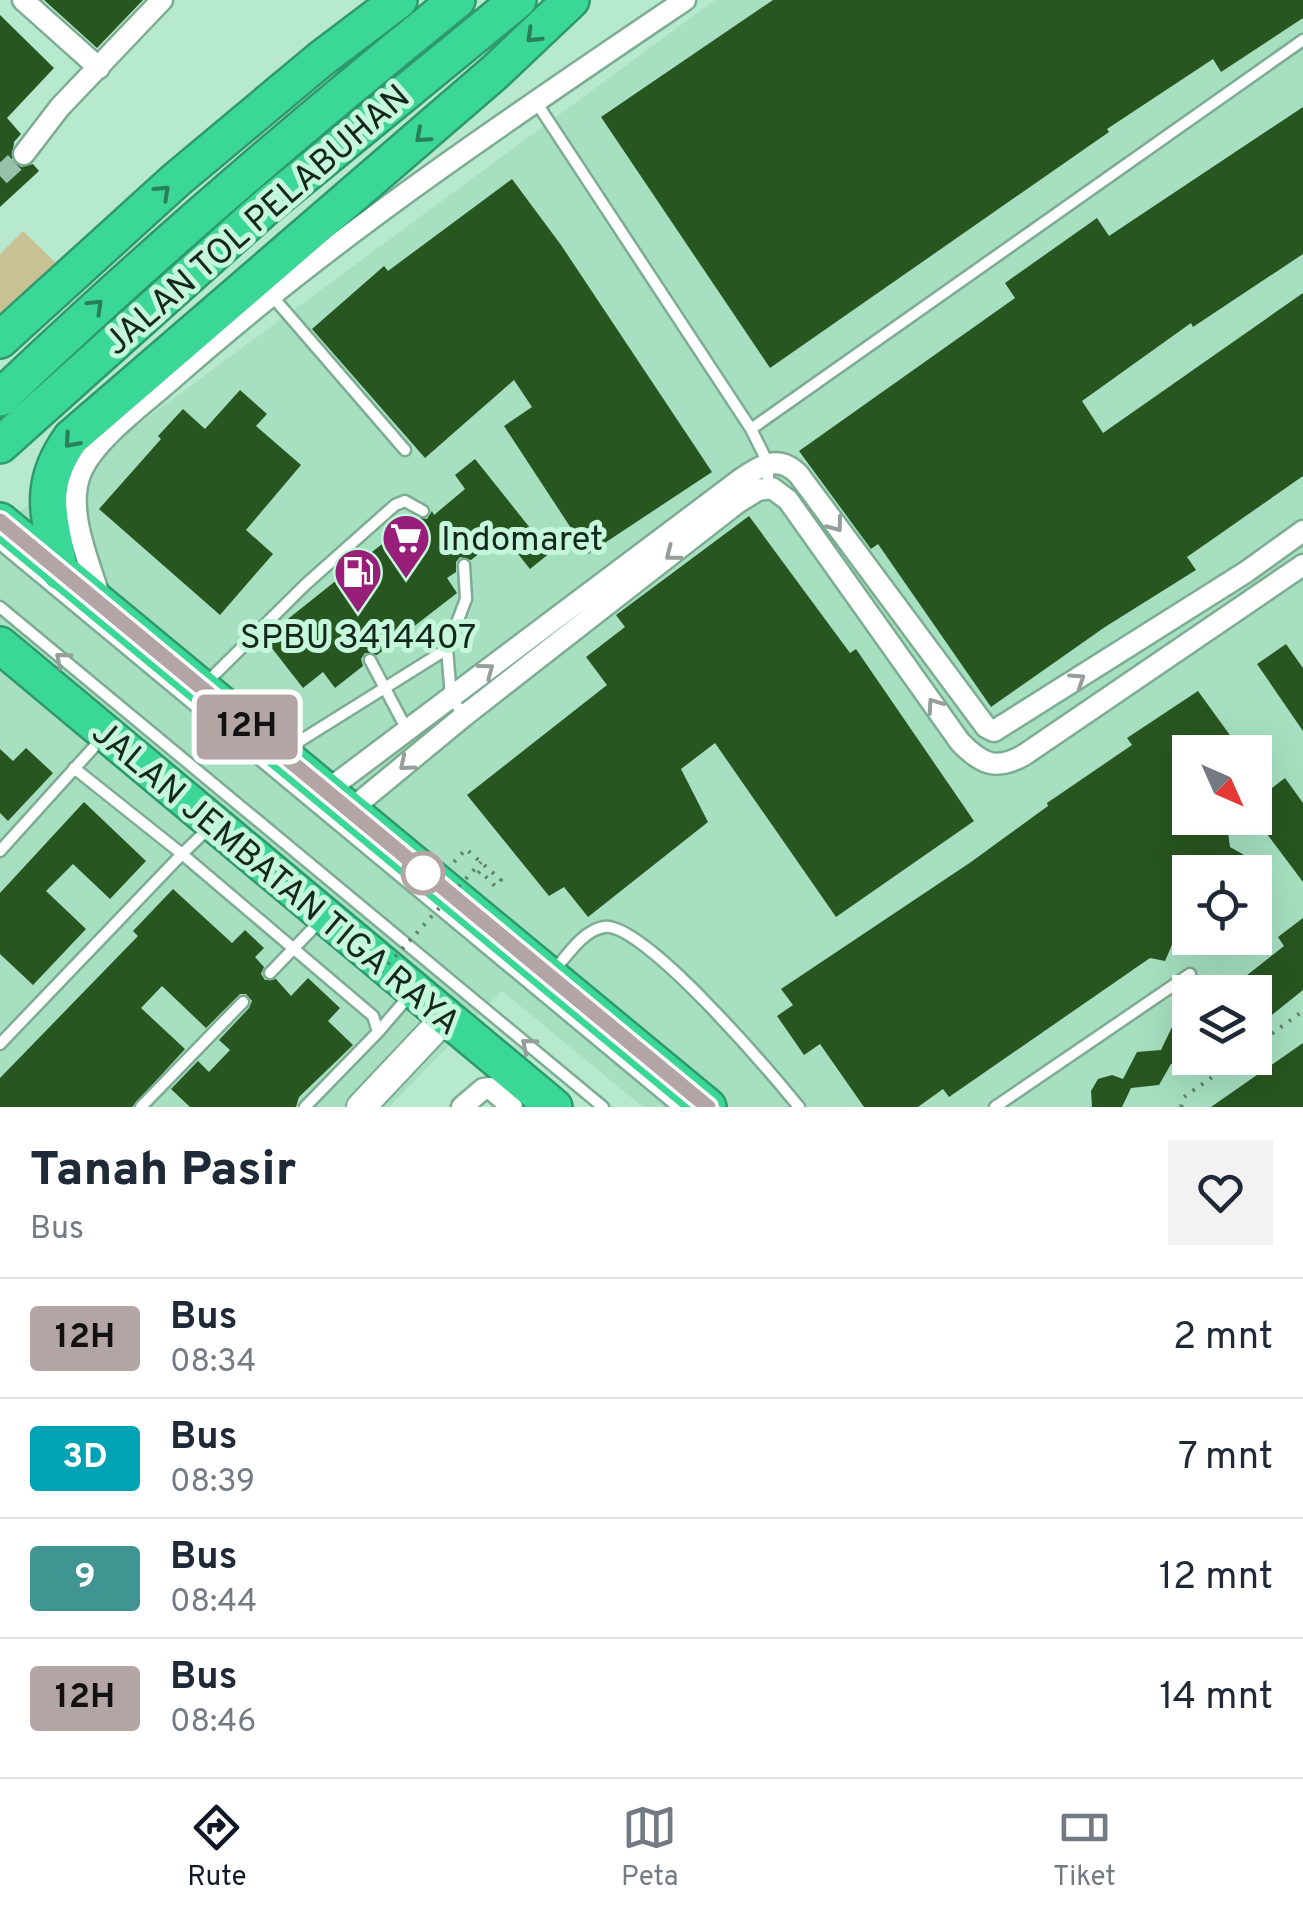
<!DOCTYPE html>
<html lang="id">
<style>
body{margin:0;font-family:Overpass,sans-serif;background:#f2f2f3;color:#1f2937;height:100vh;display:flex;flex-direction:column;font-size:38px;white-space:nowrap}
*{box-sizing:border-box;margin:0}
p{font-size:32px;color:#747a83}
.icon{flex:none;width:55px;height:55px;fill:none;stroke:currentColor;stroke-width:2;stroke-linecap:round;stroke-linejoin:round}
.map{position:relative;height:1107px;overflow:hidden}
.drawer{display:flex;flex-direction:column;background:#fff;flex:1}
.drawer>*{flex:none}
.badge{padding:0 20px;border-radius:8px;font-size:35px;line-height:65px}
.needle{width:65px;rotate:135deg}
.controls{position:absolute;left:1172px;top:735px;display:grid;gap:20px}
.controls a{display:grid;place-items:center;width:100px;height:100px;border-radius:0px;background:#fff;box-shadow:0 10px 40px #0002;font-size:50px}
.map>.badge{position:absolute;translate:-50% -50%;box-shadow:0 0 0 5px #fff}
.round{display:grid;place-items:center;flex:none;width:105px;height:105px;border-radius:0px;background:#f2f2f3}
.summary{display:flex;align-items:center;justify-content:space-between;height:170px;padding:0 30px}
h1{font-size:48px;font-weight:800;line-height:75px}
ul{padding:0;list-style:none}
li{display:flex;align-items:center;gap:30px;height:120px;padding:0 30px;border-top:2px solid #e0e1e3}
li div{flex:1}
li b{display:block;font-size:38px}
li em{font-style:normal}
li .badge{min-width:110px;font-weight:700;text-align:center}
.menu{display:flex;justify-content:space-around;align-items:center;height:140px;border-top:2px solid #e0e1e3;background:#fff;font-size:28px;color:#747a83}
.menu a{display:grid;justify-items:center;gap:5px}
.menu .selected{color:#111827}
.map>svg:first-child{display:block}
.built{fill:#a6e0c1;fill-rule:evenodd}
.green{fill:#c8c193}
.building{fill:#285620}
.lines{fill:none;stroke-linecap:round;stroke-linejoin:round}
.street-tunnel{stroke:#96c2ab;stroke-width:20;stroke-dasharray:20 10;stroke-linecap:butt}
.lane-casing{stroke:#7cac92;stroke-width:15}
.street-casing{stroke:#7cac92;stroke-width:25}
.secondary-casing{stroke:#7cac92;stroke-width:32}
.highway-casing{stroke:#2d996c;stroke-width:40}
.path{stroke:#5f816f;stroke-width:4;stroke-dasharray:2.5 8;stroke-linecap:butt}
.lane{stroke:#fff;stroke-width:10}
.street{stroke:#fff;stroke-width:20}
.secondary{stroke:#fff;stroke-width:28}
.highway{stroke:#3bd797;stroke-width:35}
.path-bridge{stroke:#5f816f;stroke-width:4;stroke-dasharray:2.5 8;stroke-linecap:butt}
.oneway{stroke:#287f5a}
.oneway2{stroke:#959e99}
.line-casing{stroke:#fff;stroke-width:22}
.line{stroke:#b3a5a4;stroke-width:15}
.stop-dot{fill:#fff;stroke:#b3a5a4;stroke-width:5}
.labels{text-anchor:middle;stroke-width:10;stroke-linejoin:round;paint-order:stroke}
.street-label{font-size:35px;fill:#14271d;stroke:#c4f7db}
.poi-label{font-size:35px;fill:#14271d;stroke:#c4f7db;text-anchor:start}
</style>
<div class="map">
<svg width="1303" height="1107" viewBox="0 0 1303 1107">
<rect width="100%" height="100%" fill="#b7e9ce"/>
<path class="built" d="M 715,0 L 1303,0 L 1303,1107 L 643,1107 L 502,991 L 389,1107 L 0,1107 L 0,526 ZM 1190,752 L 1255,752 L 1255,818 L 1190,818 ZM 1190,872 L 1255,872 L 1255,938 L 1190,938 ZM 1190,992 L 1255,992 L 1255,1058 L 1190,1058 Z"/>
<path class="green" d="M 23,231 L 59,266 L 0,316 L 0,254 Z"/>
<path class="building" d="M 44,0 L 143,0 L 97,48 Z
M 773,0 L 1303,0 L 1303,18 L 1221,72 L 1213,59 L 1107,129 L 1109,132 L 770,368 L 601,117 Z
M 0,15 L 54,68 L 7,118 L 21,134 L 14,142 L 12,160 L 21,167 L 33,164 L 39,171 L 0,207 Z
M 1303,107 L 1303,254 L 1193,327 L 1191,323 L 1082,401 L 1103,433 L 1303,293 L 1303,476 L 1187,557 L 1196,570 L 1105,627 L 991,707 L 878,544 L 871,549 L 799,451 L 1015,298 L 1005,283 L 1097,218 L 1109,236 Z
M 512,179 L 561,245 L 712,472 L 588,554 L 504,426 L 532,407 L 514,380 L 425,458 L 312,329 L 384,266 L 388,271 Z
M 240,390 L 267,414 L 256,426 L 301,465 L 246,530 L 273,554 L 220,615 L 99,509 L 161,439 L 158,436 L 183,409 L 205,429 Z
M 475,459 L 550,553 L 530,569 L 503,535 L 471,560 L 460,557 L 456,562 L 456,572 L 447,578 L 457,593 L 377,655 L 365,653 L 361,659 L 363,666 L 335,688 L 323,672 L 303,688 L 264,638 L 416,517 L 427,519 L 432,511 L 434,515 L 465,489 L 455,475 Z
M 749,516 L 850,653 L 856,649 L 974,821 L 836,917 L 715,743 L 681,769 L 708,822 L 588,917 L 564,887 L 549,896 L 467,795 L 607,685 L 586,657 L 625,627 L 616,615 Z
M 1286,644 L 1303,668 L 1303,731 L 1257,664 Z
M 1198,691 L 1232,738 L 1211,752 L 1206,752 L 1195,738 L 1189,741 L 1194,752 L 1190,752 L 1190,831 L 1214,822 L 1227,825 L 1230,847 L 1246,856 L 1248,872 L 1180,872 L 1190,896 L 1190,931 L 1175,938 L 1165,961 L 1150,958 L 949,1097 L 943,1089 L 918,1107 L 864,1107 L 820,1044 L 804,1055 L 777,1016 L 793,1005 L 781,989 L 971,862 L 1048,806 L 1047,803 L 1132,745 L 1127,738 Z
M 26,748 L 53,773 L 8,821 L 0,813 L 0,749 L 13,761 Z
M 1285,778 L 1303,803 L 1303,882 L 1255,818 L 1255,801 Z
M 84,802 L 146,861 L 110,899 L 73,864 L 46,891 L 86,929 L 33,985 L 0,954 L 0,893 Z
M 173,889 L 232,943 L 245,930 L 264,948 L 255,957 L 264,967 L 261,974 L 265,980 L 276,979 L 291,996 L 308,978 L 340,1008 L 328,1021 L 353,1045 L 299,1097 L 296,1107 L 190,1107 L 171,1089 L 198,1061 L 209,1072 L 230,1050 L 219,1040 L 249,1008 L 252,1001 L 246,994 L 240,994 L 206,1028 L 162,986 L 141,1008 L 185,1049 L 132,1107 L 0,1107 L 0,1078 L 138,936 L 133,931 Z
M 1303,918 L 1303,990 L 1267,1019 L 1255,1005 L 1255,992 L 1245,992 L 1237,983 L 1284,946 L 1278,937 Z
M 1190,1022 L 1190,1062 L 1171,1064 L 1159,1085 L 1131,1088 L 1122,1107 L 1092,1107 L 1091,1091 L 1098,1079 L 1112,1075 L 1123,1079 L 1137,1052 L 1161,1050 L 1172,1027 Z
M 1303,1043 L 1303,1107 L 1211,1107 Z"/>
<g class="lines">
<path class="street-tunnel" d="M 0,176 L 24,154"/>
<g class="lane-casing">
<path id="lane" d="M 536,102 L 751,429 L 768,463 L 768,488
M 272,296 L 405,450
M 751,429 L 1303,40
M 0,544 L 678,1107
M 0,607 L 603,1107
M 370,660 L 407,730
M 204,685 L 306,584 L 395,505 L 405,501 L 423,511
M 464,716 L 451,697 L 447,649 L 466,599 L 464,565
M 287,749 L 447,649
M 209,828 L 182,854 L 373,1016 L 378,1032 L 305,1107
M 0,851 L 103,737
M 553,972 C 566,957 583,930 604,927 C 643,921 772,1074 799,1107
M 270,973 L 321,920
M 378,1032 L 409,996
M 0,1044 L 182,854 L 74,768
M 141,1107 L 243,1002
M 995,1107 L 1190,974"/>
</g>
<g class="street-casing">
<path id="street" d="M 23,0 L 99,68
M 24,154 L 60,107 L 162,0
M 100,598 C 89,562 65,509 81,472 C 95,439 144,404 171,380 C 330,239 509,119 685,0
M 325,792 L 741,479 C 762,465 779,454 799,475 L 986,727 L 994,731 L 1246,572 L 1303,531
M 349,811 L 464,716 L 737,503 L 758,490 L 772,488 L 788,500 L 960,742 C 981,764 996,771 1024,755 L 1303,565
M 462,1107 L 483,1089 L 490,1088 L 512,1107"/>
</g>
<g class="secondary-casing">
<path id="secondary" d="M 361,1107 L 445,1018"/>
</g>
<g class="highway-casing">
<path id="highway" d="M 0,340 L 176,180 L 321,59 L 399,0
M 0,398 C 147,258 299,127 457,0
M 0,445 L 268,205 L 518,0
M 0,521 L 708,1107
M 60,572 C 50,517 36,487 71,438 L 495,72 L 571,0
M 0,645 L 554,1107"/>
</g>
<path class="path" d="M 454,862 L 466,849 L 501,880 L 495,886 L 480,871 L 475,877
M 1255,1046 L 1303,1011
M 1181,1107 L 1184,1097 L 1239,1058"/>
<use href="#lane" class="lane"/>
<use href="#street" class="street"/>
<use href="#secondary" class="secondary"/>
<use href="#highway" class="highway"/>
<path class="path-bridge" d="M 374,980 L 481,862"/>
</g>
<defs><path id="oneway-chevron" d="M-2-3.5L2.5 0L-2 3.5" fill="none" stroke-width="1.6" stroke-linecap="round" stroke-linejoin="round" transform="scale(2.5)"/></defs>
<g class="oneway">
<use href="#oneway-chevron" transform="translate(533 36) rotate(136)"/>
<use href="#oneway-chevron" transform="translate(422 136) rotate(139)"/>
<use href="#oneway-chevron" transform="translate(163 192) rotate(-43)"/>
<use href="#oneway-chevron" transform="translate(96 306) rotate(-44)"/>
<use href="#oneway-chevron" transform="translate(71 441) rotate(131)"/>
</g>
<g class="oneway2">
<use href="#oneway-chevron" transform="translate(836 525) rotate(53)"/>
<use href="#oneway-chevron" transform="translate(672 554) rotate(142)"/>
<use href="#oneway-chevron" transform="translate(62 659) rotate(-140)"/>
<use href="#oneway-chevron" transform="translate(487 670) rotate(-37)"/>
<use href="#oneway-chevron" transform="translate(1078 680) rotate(-33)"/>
<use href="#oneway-chevron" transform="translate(934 705) rotate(-125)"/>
<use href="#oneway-chevron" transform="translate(406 764) rotate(140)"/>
<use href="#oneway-chevron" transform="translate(528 1045) rotate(-140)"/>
</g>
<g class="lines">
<g class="line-casing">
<path id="line" d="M 0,521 L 708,1107"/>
</g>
<use href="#line" class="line"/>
</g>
<defs>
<g id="supermarket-pin" transform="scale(2.5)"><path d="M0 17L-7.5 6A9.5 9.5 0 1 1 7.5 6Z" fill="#981f79" stroke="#c4f7db"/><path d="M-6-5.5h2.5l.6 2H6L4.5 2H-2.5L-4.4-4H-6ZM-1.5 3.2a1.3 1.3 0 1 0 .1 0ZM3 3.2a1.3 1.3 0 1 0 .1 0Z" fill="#fff"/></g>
<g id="fuel-pin" transform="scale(2.5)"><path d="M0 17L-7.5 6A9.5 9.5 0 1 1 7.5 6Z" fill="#981f79" stroke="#c4f7db"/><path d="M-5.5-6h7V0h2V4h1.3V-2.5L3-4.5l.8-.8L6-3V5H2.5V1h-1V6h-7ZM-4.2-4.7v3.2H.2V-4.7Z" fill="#fff"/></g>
</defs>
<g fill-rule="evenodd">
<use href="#supermarket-pin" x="406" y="538"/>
<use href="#fuel-pin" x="358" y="572"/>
</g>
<circle class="stop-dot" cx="423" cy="873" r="20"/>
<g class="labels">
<g class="street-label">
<text transform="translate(256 219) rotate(-41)" y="12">JALAN TOL PELABUHAN</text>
<text transform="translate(277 877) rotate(40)" y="12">JALAN JEMBATAN TIGA RAYA</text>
</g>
<g class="poi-label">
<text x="441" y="550">Indomaret</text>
<text x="358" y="648" text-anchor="middle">SPBU 3414407</text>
</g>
</g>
</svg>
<div class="controls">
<a><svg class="needle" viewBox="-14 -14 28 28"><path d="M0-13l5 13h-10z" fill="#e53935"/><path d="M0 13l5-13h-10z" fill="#747a83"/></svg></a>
<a><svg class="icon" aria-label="locate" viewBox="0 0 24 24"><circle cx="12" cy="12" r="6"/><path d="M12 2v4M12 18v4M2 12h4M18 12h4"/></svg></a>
<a><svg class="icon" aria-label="layers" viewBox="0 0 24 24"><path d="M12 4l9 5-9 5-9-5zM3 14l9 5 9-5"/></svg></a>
</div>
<b class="badge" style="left:247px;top:727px;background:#b3a5a4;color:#111">12H</b>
</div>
<section class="drawer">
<div class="summary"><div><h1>Tanah Pasir</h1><p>Bus</p></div><a class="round"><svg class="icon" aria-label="heart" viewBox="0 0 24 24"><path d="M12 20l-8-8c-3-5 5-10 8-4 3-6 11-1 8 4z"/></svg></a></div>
<ul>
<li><span class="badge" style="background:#b3a5a4;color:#111">12H</span><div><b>Bus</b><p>08:34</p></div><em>2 mnt</em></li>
<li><span class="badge" style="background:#00a3b4;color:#fff">3D</span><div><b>Bus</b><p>08:39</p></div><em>7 mnt</em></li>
<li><span class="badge" style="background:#409592;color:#fff">9</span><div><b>Bus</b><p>08:44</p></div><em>12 mnt</em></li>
<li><span class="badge" style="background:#b3a5a4;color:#111">12H</span><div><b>Bus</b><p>08:46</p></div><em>14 mnt</em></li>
</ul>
</section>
<nav class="menu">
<a class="selected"><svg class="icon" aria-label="directions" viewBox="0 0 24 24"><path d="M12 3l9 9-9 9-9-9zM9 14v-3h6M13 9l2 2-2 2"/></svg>Rute</a>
<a><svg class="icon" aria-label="map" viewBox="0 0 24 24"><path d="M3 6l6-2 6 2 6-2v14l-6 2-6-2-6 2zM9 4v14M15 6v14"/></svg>Peta</a>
<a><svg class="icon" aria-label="tickets" viewBox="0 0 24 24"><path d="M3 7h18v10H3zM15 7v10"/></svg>Tiket</a>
</nav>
